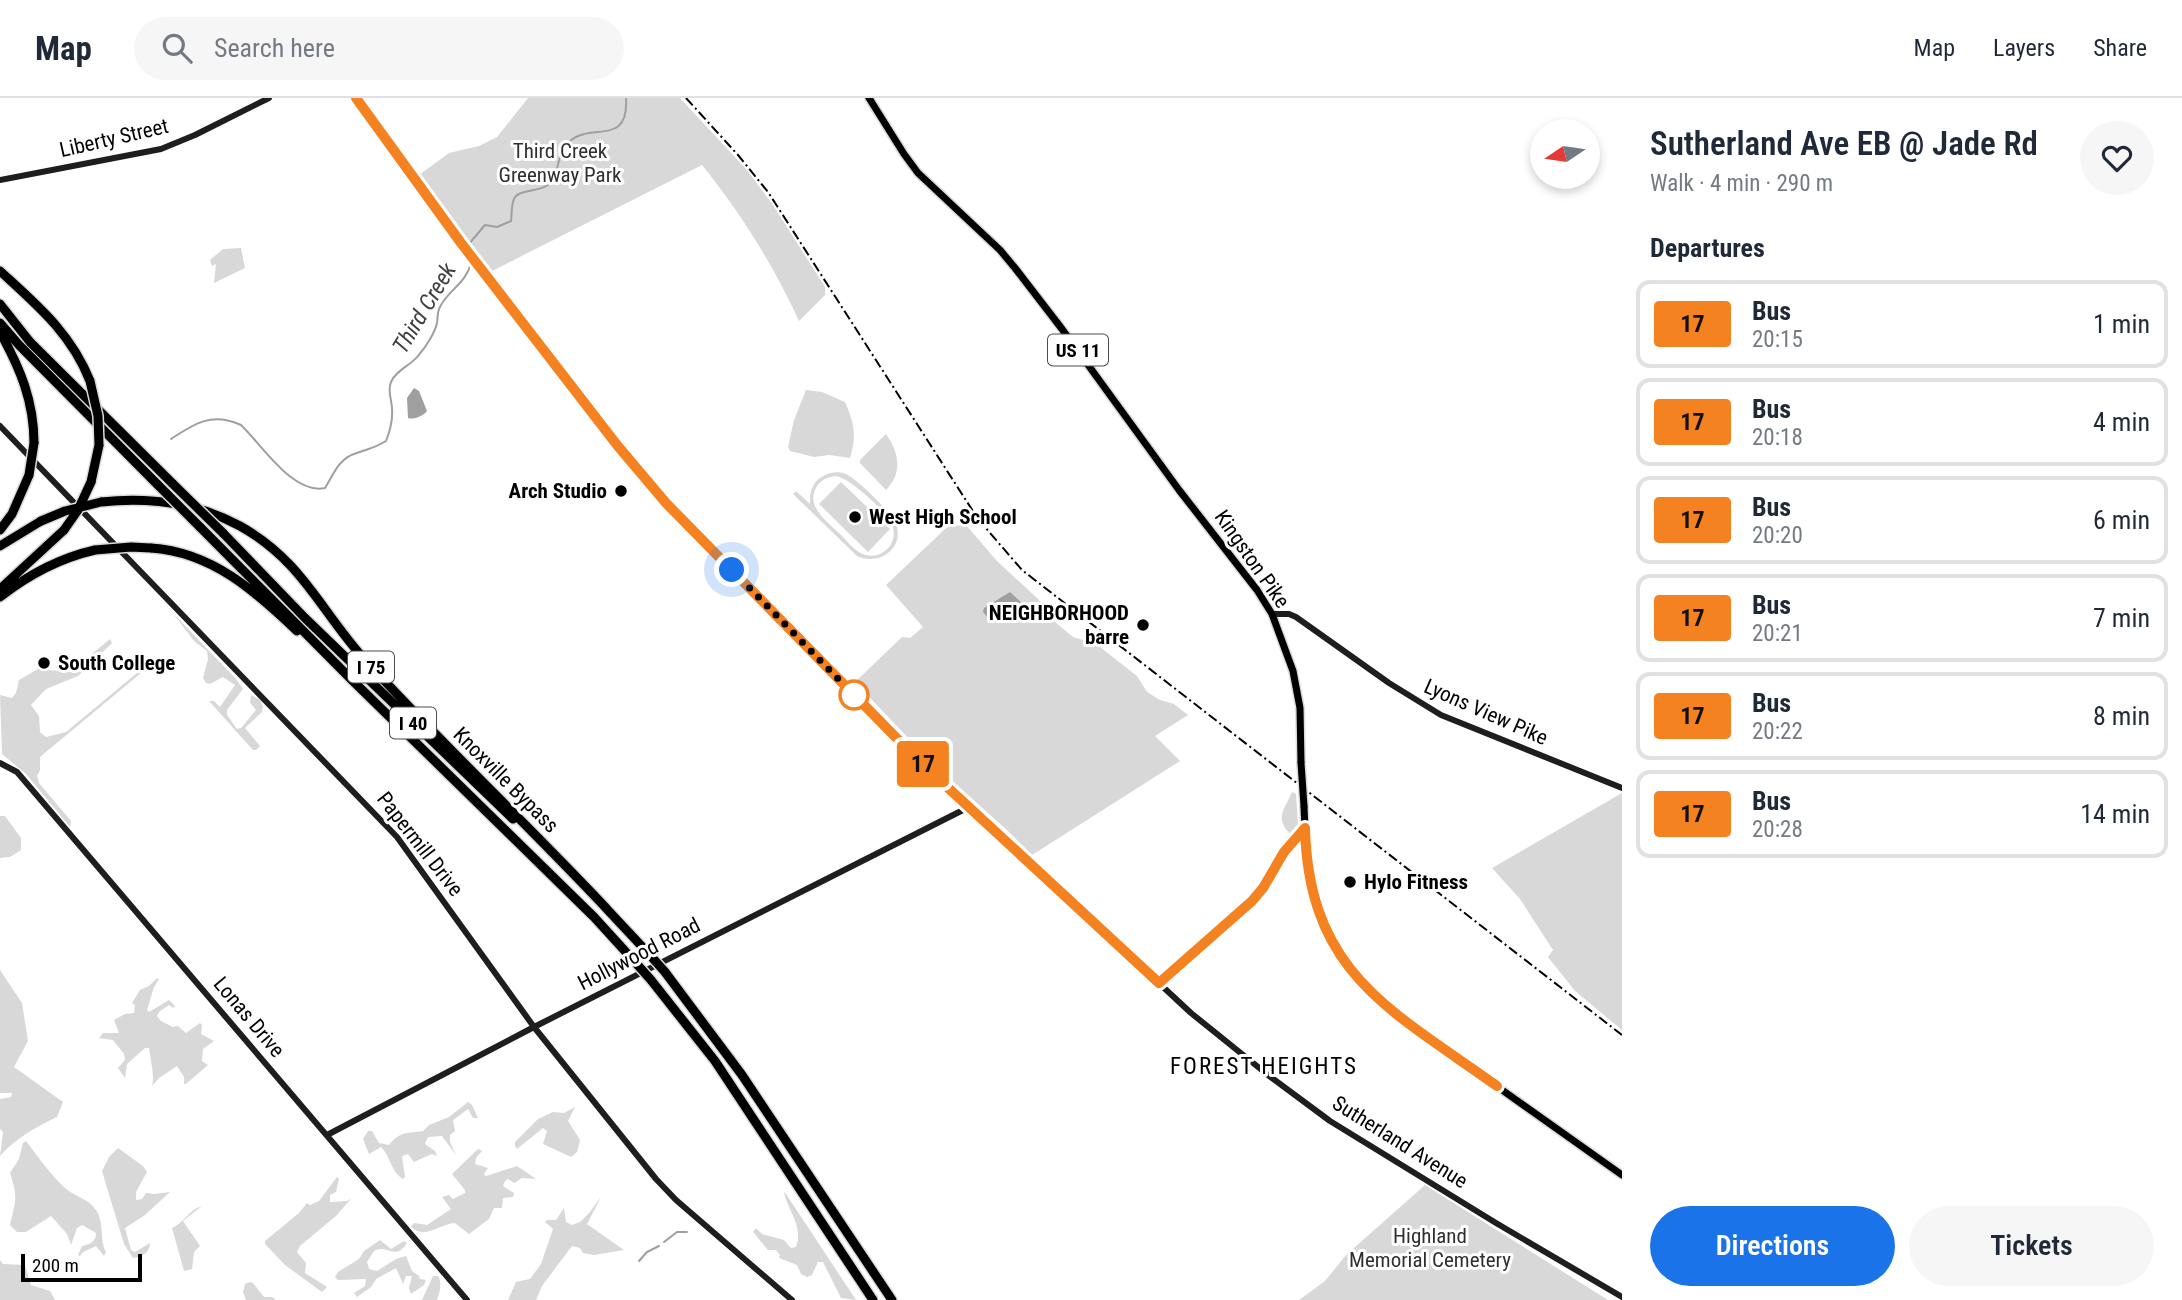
<!DOCTYPE html>
<meta charset="utf-8">
<style>
body{margin:0;font-family:"Roboto Condensed",sans-serif;background:#f6f6f7;color:#1f2937;height:100vh;display:flex;flex-direction:column;font-size:26px;white-space:nowrap}
*{box-sizing:border-box;margin:0}
p{font-size:23px;color:#747a83}
.icon{flex:none;width:38px;height:38px;fill:none;stroke:currentColor;stroke-width:2;stroke-linecap:round;stroke-linejoin:round}
.map{position:relative;flex:1;overflow:hidden}
.side{display:flex;flex-direction:column;background:#fff;width:560px}
.side>*{flex:none}
.badge{padding:0 14px;border-radius:5px;font-size:24px;line-height:46px}
.needle{width:46px;rotate:257deg}
.controls{position:absolute;left:1530px;top:21px;display:grid;gap:14px}
.controls a{display:grid;place-items:center;width:70px;height:70px;border-radius:50%;background:#fff;box-shadow:0 4px 10px #0003;font-size:35px}
.scale{position:absolute;left:21px;bottom:18px;width:121px;box-sizing:border-box;padding-left:7px;border:4px solid #000;border-top:0;font-size:19px;line-height:24px;white-space:nowrap;color:#000;-webkit-text-stroke:5px #fff;paint-order:stroke}
.you{position:absolute;width:35px;height:35px;margin:-18px;border:5px solid #fff;border-radius:50%;background:#1a73e8;box-shadow:0 0 0 10px #1a73e833}
.map>.badge{position:absolute;translate:-50% -50%;box-shadow:0 0 0 4px #fff}
h2{padding:0 28px;font-size:26px;line-height:63px}
.round{display:grid;place-items:center;flex:none;width:74px;height:74px;border-radius:37px;background:#f6f6f7}
.overview{display:flex;align-items:center;justify-content:space-between;height:119px;padding:0 28px}
h1{font-size:33px;font-weight:600;line-height:52px}
.button{display:flex;gap:14px;margin-top:auto;padding:14px 28px}
.button a{flex:1;height:80px;border-radius:42px;background:#1a73e8;color:#fff;font-size:28px;font-weight:600;line-height:80px;text-align:center}
.button a+a{background:#f6f6f7;color:#1f2937}
ul{padding:0;list-style:none}
li{display:flex;align-items:center;gap:21px;height:88px;margin:0 14px 10px;padding:0 14px;border:4px solid #e0e1e3;border-radius:14px}
li div{flex:1}
li b{display:block;font-size:26px}
li em{font-style:normal}
li .badge{min-width:77px;font-weight:700;text-align:center}
header{display:flex;align-items:center;gap:42px;box-sizing:border-box;height:98px;padding:0 35px;background:#fff;border-bottom:2px solid #e0e1e3}
header strong{font-size:33px}
nav{display:flex;gap:38px;margin-inline-start:auto;font-size:24px}
.search{width:490px;height:63px;background:#f6f6f7;display:flex;align-items:center;gap:18px;box-sizing:border-box;padding:0 24px;border-radius:38px;color:#747a83;font-size:26px}
main{display:flex;flex:1;min-height:0}
.map>svg:first-child{display:block}
.green{fill:#d8d8d8;fill-rule:evenodd}
.water{fill:#9f9f9f}
.lines{fill:none;stroke-linecap:round;stroke-linejoin:round}
.stream{stroke:#9f9f9f;stroke-width:2}
.primary-casing{stroke:#dbdbdb;stroke-width:10}
.highway-casing{stroke:#dbdbdb;stroke-width:12}
.secondary{stroke:#1e1e1e;stroke-width:6}
.primary{stroke:#000;stroke-width:7}
.highway{stroke:#000;stroke-width:9}
.rail{stroke:#000;stroke-width:2;stroke-dasharray:10 3.5 2 3.5;stroke-linecap:butt}
.primary-bridge-casing{stroke:#dbdbdb;stroke-width:10;stroke-linecap:butt}
.highway-bridge-casing{stroke:#dbdbdb;stroke-width:12;stroke-linecap:butt}
.primary-bridge{stroke:#000;stroke-width:7}
.highway-bridge{stroke:#000;stroke-width:9}
.line-casing{stroke:#fff;stroke-width:16}
.line{stroke:#f58220;stroke-width:10}
.walk{stroke:#000;stroke-width:7;stroke-dasharray:0 12.6}
.poi-dot{fill:#000;stroke:#fff;stroke-width:2.5}
.stop-dot{fill:#fff;stroke:#f58220;stroke-width:3.5}
.labels{text-anchor:middle;stroke-width:6;stroke-linejoin:round;paint-order:stroke}
.shield{fill:#fff;stroke:#4c4c4c;stroke-width:2}
.shield-label{font-size:19px;font-weight:bold;fill:#000}
.street-label{font-size:21px;fill:#000;stroke:#fff}
.park-label{font-size:21px;fill:#2f2f2f;stroke:#fff}
.poi-label{font-size:21px;font-weight:bold;fill:#000;stroke:#fff;text-anchor:start}
.water-label{font-size:23px;font-style:italic;fill:#404040;stroke:#fff}
.neighbourhood-label{font-size:23px;letter-spacing:2px;fill:#000;stroke:#fff}
</style>
<header>
<strong>Map</strong>
<div class="search"><svg class="icon" aria-label="search" viewBox="0 0 24 24"><circle cx="10" cy="10" r="6"/><path d="M15 15l6 6"/></svg>Search here</div>
<nav><a>Map</a><a>Layers</a><a>Share</a></nav>
</header>
<main>
<div class="map">
<svg width="1622" height="1202" viewBox="0 0 1622 1202">
<rect width="100%" height="100%" fill="#fff"/>
<path class="green" d="M 528,0 L 680,0 L 747,72 L 773,107 L 825,189 L 825,197 L 799,223 C 774,168 740,114 702,67 L 490,174 L 419,77 L 449,55 L 479,48 L 497,39 Z
M 241,150 L 245,170 L 214,185 L 216,166 L 212,168 L 210,162 L 223,151 Z
M 806,292 L 822,294 L 845,304 C 854,324 857,338 850,360 L 829,357 L 814,359 L 790,353 L 788,349 L 794,322 Z
M 886,336 C 899,354 903,375 886,392 L 860,365 L 860,362 Z
M 830,375 C 836,374 841,374 846,376 C 857,381 892,415 896,426 C 905,451 878,468 857,458 L 793,396 L 796,393 L 810,406 C 809,390 815,380 830,375 ZM 836,378 C 850,380 887,414 892,427 C 896,436 893,446 886,452 C 881,457 873,459 866,457 C 856,455 848,444 841,437 C 828,424 804,408 817,388 C 822,381 828,379 836,378 Z
M 841,384 L 890,431 L 868,454 L 819,406 Z
M 966,427 L 997,463 L 1038,501 L 1056,525 L 1073,539 L 1096,546 L 1137,578 L 1147,594 L 1160,602 L 1174,606 L 1188,617 L 1155,638 L 1180,663 L 1032,757 L 1008,733 L 929,662 L 855,584 L 902,539 L 910,540 L 923,529 L 886,487 L 945,431 L 950,428 Z
M 172,514 L 236,581 L 243,591 L 227,612 L 227,617 L 237,631 L 241,630 L 256,612 L 250,605 L 251,597 L 260,602 L 263,608 L 262,614 L 245,630 L 260,648 L 256,652 L 253,652 L 209,603 L 214,603 L 220,609 L 235,587 L 223,579 L 210,586 L 206,585 L 203,580 L 208,561 L 207,553 L 194,543 Z
M 110,541 L 112,545 L 78,578 L 46,591 L 31,607 L 39,618 L 40,634 L 46,639 L 66,634 L 137,575 L 141,575 L 40,659 L 40,672 L 37,678 L 39,685 L 71,723 L 70,729 L 26,676 L 2,656 L 0,597 L 12,600 L 16,595 L 19,582 L 38,571 L 70,574 Z
M 1292,694 L 1296,696 L 1298,727 L 1290,736 C 1274,719 1285,711 1292,694 Z
M 1622,695 L 1622,932 L 1575,893 L 1548,859 L 1553,852 L 1520,801 L 1492,770 Z
M 0,718 L 5,718 L 21,740 L 21,752 L 10,759 L 0,760 Z
M 0,872 L 22,905 L 28,943 L 14,969 L 63,1004 L 57,1019 C 36,1029 16,1040 0,1058 L 3,1034 L 0,1031 L 0,1001 L 11,999 L 12,995 L 0,995 Z
M 157,880 L 159,881 L 154,889 L 147,912 L 149,914 L 169,902 L 175,908 L 173,910 L 169,907 L 160,913 L 157,918 L 161,923 L 173,929 L 178,928 L 186,935 L 200,925 L 202,927 L 201,936 L 214,943 L 203,951 L 202,963 L 208,967 L 186,986 L 184,986 L 184,979 L 177,968 L 159,980 L 152,988 C 155,977 150,961 149,950 L 145,950 L 127,966 L 125,980 L 118,970 L 125,962 L 124,956 L 113,942 L 99,940 L 103,935 L 119,935 L 114,922 L 125,916 L 134,915 L 135,907 L 132,905 L 140,892 L 149,888 Z
M 468,1004 L 472,1007 L 478,1020 L 473,1020 L 468,1011 L 453,1022 L 455,1033 L 450,1037 L 450,1044 L 456,1057 L 442,1038 L 428,1039 L 425,1046 L 435,1053 L 437,1058 L 432,1056 L 414,1064 L 408,1056 L 402,1058 L 405,1079 L 403,1081 C 391,1074 391,1059 381,1049 L 369,1056 L 363,1041 L 368,1033 L 372,1033 L 379,1045 L 389,1047 C 401,1032 408,1036 423,1033 L 429,1027 L 449,1019 Z
M 575,1009 L 568,1023 L 580,1042 L 577,1054 L 571,1059 L 543,1046 L 547,1033 L 543,1030 L 517,1051 L 515,1048 L 515,1044 L 538,1021 L 553,1014 L 564,1015 Z
M 26,1043 C 38,1059 51,1077 65,1090 C 75,1099 88,1100 96,1112 C 105,1126 99,1142 106,1154 L 104,1158 L 96,1148 L 83,1154 L 80,1158 L 78,1157 L 82,1148 C 90,1146 96,1144 96,1135 L 82,1127 L 77,1130 L 71,1147 L 67,1136 L 51,1118 L 26,1134 L 17,1134 L 10,1127 C 16,1102 18,1100 10,1075 L 19,1061 L 23,1045 Z
M 118,1050 L 143,1068 L 147,1074 L 136,1094 L 136,1102 L 142,1101 L 146,1095 L 154,1096 L 170,1094 L 145,1117 L 125,1130 L 131,1152 L 135,1154 L 150,1145 C 150,1155 141,1159 133,1160 L 124,1146 L 102,1073 L 109,1059 Z
M 478,1051 L 482,1053 L 476,1060 L 475,1066 L 488,1070 L 484,1076 L 486,1078 L 517,1068 L 536,1081 L 522,1080 L 514,1085 L 508,1081 L 505,1083 L 503,1088 L 514,1095 L 513,1099 L 503,1100 L 502,1110 L 494,1110 L 489,1121 L 469,1136 L 455,1125 C 439,1126 425,1142 411,1129 L 414,1125 L 427,1127 L 451,1111 L 442,1099 L 449,1097 L 453,1101 L 465,1095 L 465,1092 L 452,1076 Z
M 337,1079 L 339,1081 L 336,1094 L 330,1097 L 330,1104 L 347,1103 L 350,1101 L 350,1102 L 336,1118 L 300,1148 L 297,1154 L 306,1165 L 305,1175 L 327,1189 L 322,1194 L 285,1167 L 265,1146 L 265,1143 L 299,1115 L 307,1105 L 310,1107 L 319,1103 Z
M 1425,1087 L 1608,1202 L 1299,1202 L 1325,1183 L 1346,1157 Z
M 784,1094 L 786,1096 L 856,1202 L 841,1200 L 823,1164 L 818,1164 L 812,1177 L 807,1179 L 801,1176 L 797,1167 L 779,1160 L 780,1157 L 776,1152 L 768,1152 L 753,1134 L 756,1130 L 762,1136 L 784,1142 L 791,1150 L 796,1149 C 804,1128 787,1112 784,1094 Z
M 601,1099 L 587,1126 L 624,1152 L 594,1157 L 583,1155 L 580,1150 L 572,1148 L 542,1188 L 536,1202 L 508,1202 L 516,1184 L 530,1181 L 541,1166 L 553,1131 L 545,1124 L 547,1122 L 556,1122 L 564,1110 L 566,1124 L 572,1127 L 580,1124 L 589,1115 Z
M 202,1108 L 183,1123 L 200,1148 L 194,1154 L 192,1171 L 184,1173 L 172,1130 C 184,1125 188,1112 202,1108 Z
M 380,1142 L 391,1151 L 404,1143 L 407,1145 C 395,1164 388,1145 374,1153 L 367,1164 L 369,1171 L 377,1173 L 396,1161 L 406,1158 L 412,1173 L 419,1178 L 420,1181 L 426,1182 L 424,1187 L 411,1196 L 409,1190 L 412,1178 L 406,1178 L 403,1186 L 396,1170 L 376,1181 L 371,1189 L 357,1199 L 354,1195 L 365,1188 L 366,1181 L 338,1182 L 335,1179 L 338,1174 L 359,1161 L 364,1153 Z
M 0,1162 L 3,1166 L 25,1167 L 31,1187 L 50,1193 L 55,1202 L 0,1202 Z
M 433,1178 L 438,1178 C 443,1186 439,1195 437,1202 L 422,1202 Z
M 250,1184 L 253,1185 L 264,1199 L 272,1199 L 276,1202 L 246,1202 L 243,1194 L 245,1186 Z"/>
<path class="water" d="M 414,290 L 419,293 L 427,313 C 423,318 414,322 408,320 L 407,300 Z
M 1010,494 L 1025,508 L 1025,514 L 990,522 L 983,514 L 984,510 Z"/>
<g class="lines">
<path class="stream" d="M 468,147 L 485,127 L 497,129 L 511,123 C 512,117 511,107 514,101 C 518,90 544,95 552,83 C 560,70 557,54 570,43 C 592,24 629,49 626,0
M 171,341 C 195,325 212,314 241,327 C 262,347 293,397 325,390 C 333,377 339,361 354,356 C 367,351 373,351 386,343 C 390,333 393,323 392,311 C 392,302 387,293 391,284 C 396,272 410,268 418,258 C 425,250 435,235 437,225 C 438,219 437,214 440,209 C 448,192 466,186 471,165 L 465,155
M 664,1144 L 677,1134 L 687,1134
M 639,1163 L 647,1154 L 659,1148"/>
<g class="primary-casing">
<path id="primary" d="M 869,0 L 904,56 L 918,75 L 1000,152 L 1015,170 L 1062,231 L 1179,392 L 1257,492 L 1272,516 L 1293,573 L 1300,610 L 1301,665
M 1304,708 C 1306,763 1308,801 1335,851 C 1360,899 1415,929 1457,960 C 1512,999 1567,1038 1622,1077
M 1288,749 L 1298,746 L 1305,748"/>
</g>
<g class="highway-casing">
<path id="highway" d="M 0,173 C 37,207 71,235 90,283
M 0,206 L 30,244 L 173,386
M 0,225 L 19,247 L 158,387
M 0,234 C 20,270 34,303 34,345
M 91,384 L 99,347
M 101,404 C 150,399 196,404 240,428 C 303,463 321,514 366,563 C 444,648 528,727 607,811
M 200,429 L 353,583 L 594,819 L 635,864
M 0,432 L 12,416 L 29,377
M 223,435 L 305,520 L 513,721
M 0,448 L 41,423
M 151,450 C 212,454 255,493 297,533
M 0,491 L 64,432
M 0,499 C 28,477 60,460 95,452
M 604,808 L 649,856
M 665,874 L 742,977 L 892,1202
M 651,882 L 715,963 L 873,1202"/>
</g>
<path class="secondary" d="M 356,0 L 461,145 L 651,388 L 918,661 L 1191,915 L 1268,977 L 1330,1023 L 1496,1125 L 1622,1199
M 0,82 L 161,51 L 195,37 L 269,0
M 0,328 L 397,739 L 534,929 L 656,1081 L 676,1102 L 792,1202
M 1272,516 L 1289,516 L 1296,519 L 1389,585 L 1441,617 L 1622,690
M 0,665 L 17,674 L 467,1202
M 327,1037 L 534,929 L 969,709"/>
<use href="#primary" class="primary"/>
<use href="#highway" class="highway"/>
<path class="rail" d="M 686,0 L 738,57 L 768,94 L 978,421 L 1022,472 L 1622,937"/>
<g class="primary-bridge-casing">
<path id="primary-bridge" d="M 1301,665 L 1304,708"/>
</g>
<g class="highway-bridge-casing">
<path id="highway-bridge" d="M 90,283 L 98,318 L 99,347
M 29,377 L 34,345
M 173,386 L 223,435
M 158,387 L 200,429
M 41,423 L 65,413 L 101,404
M 64,432 L 78,412 L 91,384
M 95,452 L 131,449 L 151,450
M 649,856 L 665,874
M 635,864 L 651,882"/>
</g>
<use href="#primary-bridge" class="primary-bridge"/>
<use href="#highway-bridge" class="highway-bridge"/>
</g>
<g class="lines">
<g class="line-casing">
<path id="line" d="M 356,0 L 461,145 L 617,347 L 666,405 L 918,662 L 1159,885 L 1252,803 L 1263,790 L 1284,754 L 1305,730 C 1309,876 1391,912 1497,988"/>
</g>
<use href="#line" class="line"/>
<path class="walk" d="M 732,472 L 854,597"/>
</g>
<g class="poi-dot">
<circle cx="621" cy="393" r="7"/>
<circle cx="855" cy="419" r="7"/>
<circle cx="1143" cy="527" r="7"/>
<circle cx="44" cy="565" r="7"/>
<circle cx="1350" cy="784" r="7"/>
</g>
<circle class="stop-dot" cx="854" cy="597" r="14"/>
<g class="labels">
<g class="shield">
<rect x="1048" y="236.5" width="60" height="31" rx="5"/>
<rect x="348" y="553.5" width="46" height="31" rx="5"/>
<rect x="390" y="609.5" width="46" height="31" rx="5"/>
</g>
<g class="shield-label">
<text x="1078" y="259">US 11</text>
<text x="371" y="576">I 75</text>
<text x="413" y="632">I 40</text>
</g>
<g class="street-label">
<text transform="translate(114 40) rotate(-13)" y="7">Liberty Street</text>
<text transform="translate(1252 461) rotate(55)" y="7">Kingston Pike</text>
<text transform="translate(1486 614) rotate(24)" y="7">Lyons View Pike</text>
<text transform="translate(506 682) rotate(45)" y="7">Knoxville Bypass</text>
<text transform="translate(420 746) rotate(52)" y="7">Papermill Drive</text>
<text transform="translate(639 856) rotate(-27)" y="7">Hollywood Road</text>
<text transform="translate(249 919) rotate(50)" y="7">Lonas Drive</text>
<text transform="translate(1400 1044) rotate(32)" y="7">Sutherland Avenue</text>
</g>
<g class="park-label">
<text x="560" y="60">Third Creek<tspan x="560" dy="24">Greenway Park</tspan></text>
<text x="1430" y="1145">Highland<tspan x="1430" dy="24">Memorial Cemetery</tspan></text>
</g>
<g class="poi-label">
<text x="607" y="400" text-anchor="end">Arch Studio</text>
<text x="869" y="426">West High School</text>
<text x="1129" y="522" text-anchor="end">NEIGHBORHOOD<tspan x="1129" dy="24">barre</tspan></text>
<text x="58" y="572">South College</text>
<text x="1364" y="791">Hylo Fitness</text>
</g>
<g class="water-label">
<text transform="translate(424 210) rotate(-59)" y="8">Third Creek</text>
</g>
<g class="neighbourhood-label">
<text x="1264" y="976">FOREST HEIGHTS</text>
</g>
</g>
</svg>
<div class="controls">
<a><svg class="needle" viewBox="-14 -14 28 28"><path d="M0-13l5 13h-10z" fill="#e53935"/><path d="M0 13l5-13h-10z" fill="#747a83"/></svg></a>
</div>
<div class="scale">200 m</div>
<div class="you" style="left:732px;top:472px"></div>
<b class="badge" style="left:923px;top:666px;background:#f58220;color:#111">17</b>
</div>
<section class="side">
<div class="overview"><div><h1>Sutherland Ave EB @ Jade Rd</h1><p>Walk · 4 min · 290 m</p></div><a class="round"><svg class="icon" aria-label="heart" viewBox="0 0 24 24"><path d="M12 20l-8-8c-3-5 5-10 8-4 3-6 11-1 8 4z"/></svg></a></div>
<h2>Departures</h2>
<ul>
<li><span class="badge" style="background:#f58220;color:#111">17</span><div><b>Bus</b><p>20:15</p></div><em>1 min</em></li>
<li><span class="badge" style="background:#f58220;color:#111">17</span><div><b>Bus</b><p>20:18</p></div><em>4 min</em></li>
<li><span class="badge" style="background:#f58220;color:#111">17</span><div><b>Bus</b><p>20:20</p></div><em>6 min</em></li>
<li><span class="badge" style="background:#f58220;color:#111">17</span><div><b>Bus</b><p>20:21</p></div><em>7 min</em></li>
<li><span class="badge" style="background:#f58220;color:#111">17</span><div><b>Bus</b><p>20:22</p></div><em>8 min</em></li>
<li><span class="badge" style="background:#f58220;color:#111">17</span><div><b>Bus</b><p>20:28</p></div><em>14 min</em></li>
</ul>
<div class="button"><a>Directions</a><a>Tickets</a></div>
</section>
</main>
